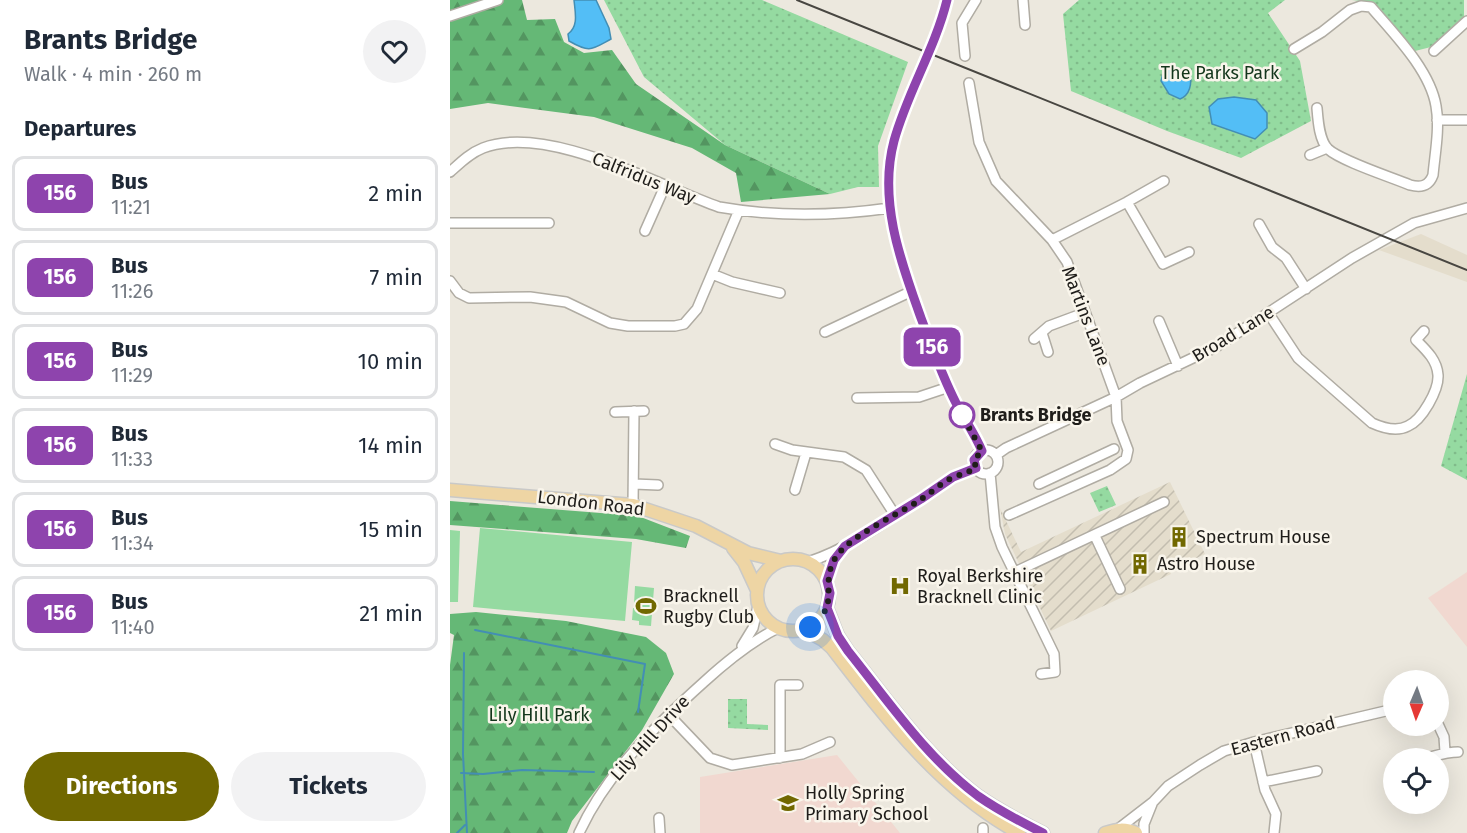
<!DOCTYPE html>
<meta charset="utf-8">
<style>
body{margin:0;font-family:"Fira Sans",sans-serif;background:#f2f2f3;color:#1f2937;height:100vh;display:flex;flex-direction:column;font-size:22px;white-space:nowrap}
*{box-sizing:border-box;margin:0}
p{font-size:20px;color:#747a83}
.icon{flex:none;width:33px;height:33px;fill:none;stroke:currentColor;stroke-width:2;stroke-linecap:round;stroke-linejoin:round}
.map{position:relative;flex:1;overflow:hidden}
.side{display:flex;flex-direction:column;background:#fff;width:450px}
.side>*{flex:none}
.badge{padding:0 12px;border-radius:9px;font-size:21px;line-height:39px}
.needle{width:39px;rotate:182deg}
.controls{position:absolute;left:933px;top:670px;display:grid;gap:12px}
.controls a{display:grid;place-items:center;width:66px;height:66px;border-radius:50%;background:#fff;box-shadow:0 6px 24px #0002;font-size:30px}
.you{position:absolute;width:30px;height:30px;margin:-15px;border:4px solid #fff;border-radius:50%;background:#1a73e8;box-shadow:0 0 0 9px #1a73e833}
.map>.badge{position:absolute;translate:-50% -50%;box-shadow:0 0 0 3px #fff}
h2{padding:0 24px;font-size:22px;line-height:54px}
.round{display:grid;place-items:center;flex:none;width:63px;height:63px;border-radius:32px;background:#f2f2f3}
.headline{display:flex;align-items:center;justify-content:space-between;height:102px;padding:0 24px}
h1{font-size:28px;font-weight:700;line-height:45px}
.primary-button{display:flex;gap:12px;margin-top:auto;padding:12px 24px}
.primary-button a{flex:1;height:69px;border-radius:36px;background:#716800;color:#fff;font-size:24px;font-weight:700;line-height:69px;text-align:center}
.primary-button a+a{background:#f2f2f3;color:#1f2937}
ul{padding:0;list-style:none}
li{display:flex;align-items:center;gap:18px;height:75px;margin:0 12px 9px;padding:0 12px;border:3px solid #e0e1e3;border-radius:12px}
li div{flex:1}
li b{display:block;font-size:22px}
li em{font-style:normal}
li .badge{min-width:66px;font-weight:700;text-align:center}
main{display:flex;flex:1;min-height:0}
.map>svg:first-child{display:block}
.built{fill:#e4ddcc}
.industrial{fill:url(#industrial-furrows)}
.education{fill:#f1d8d0}
.green{fill:url(#green-dots)}
.forest{fill:url(#forest-firs)}
.pitch{fill:#95daa1}
.water{fill:#53bef6;stroke:#438eb4;stroke-width:1.5}
.lines{fill:none;stroke-linecap:round;stroke-linejoin:round}
.stream{stroke:#438eb4;stroke-width:2}
.minor-casing{stroke:#b0aca3;stroke-width:12}
.major-casing{stroke:#c9c9c8;stroke-width:15}
.minor{stroke:#fff;stroke-width:9}
.major{stroke:#eed5a4;stroke-width:12}
.rail{stroke:#484641;stroke-width:2}
.line-casing{stroke:#fff;stroke-width:14}
.line{stroke:#8e44ad;stroke-width:9}
.walk{stroke:#1f1d1a;stroke-width:6;stroke-dasharray:0 10.8}
.stop-dot{fill:#fff;stroke:#8e44ad;stroke-width:3}
.labels{text-anchor:middle;stroke-width:5;stroke-linejoin:round;paint-order:stroke}
.park-label{font-size:18px;fill:#13361b;stroke:#f9f5eb}
.street-label{font-size:18px;fill:#1f1d1a;stroke:#f9f5eb}
.stop-label{font-size:18px;font-weight:bold;fill:#1f1d1a;stroke:#f9f5eb;text-anchor:start}
.poi-label{font-size:18px;fill:#1f1d1a;stroke:#f9f5eb;text-anchor:start}
</style>
<main>
<section class="side">
<div class="headline"><div><h1>Brants Bridge</h1><p>Walk · 4 min · 260 m</p></div><a class="round"><svg class="icon" aria-label="heart" viewBox="0 0 24 24"><path d="M12 20l-8-8c-3-5 5-10 8-4 3-6 11-1 8 4z"/></svg></a></div>
<h2>Departures</h2>
<ul>
<li><span class="badge" style="background:#8e44ad;color:#fff">156</span><div><b>Bus</b><p>11:21</p></div><em>2 min</em></li>
<li><span class="badge" style="background:#8e44ad;color:#fff">156</span><div><b>Bus</b><p>11:26</p></div><em>7 min</em></li>
<li><span class="badge" style="background:#8e44ad;color:#fff">156</span><div><b>Bus</b><p>11:29</p></div><em>10 min</em></li>
<li><span class="badge" style="background:#8e44ad;color:#fff">156</span><div><b>Bus</b><p>11:33</p></div><em>14 min</em></li>
<li><span class="badge" style="background:#8e44ad;color:#fff">156</span><div><b>Bus</b><p>11:34</p></div><em>15 min</em></li>
<li><span class="badge" style="background:#8e44ad;color:#fff">156</span><div><b>Bus</b><p>11:40</p></div><em>21 min</em></li>
</ul>
<div class="primary-button"><a>Directions</a><a>Tickets</a></div>
</section>
<div class="map">
<svg width="1017" height="833" viewBox="0 0 1017 833">
<defs>
<pattern id="industrial-furrows" width="10" height="10" patternUnits="userSpaceOnUse" patternTransform="scale(1.5)"><rect width="10" height="10" fill="#e4ddcc"/><path d="M-1 1l2-2M0 10L10 0M9 11l2-2" fill="none" stroke="#c3bdaf"/></pattern>
<pattern id="green-dots" width="8" height="8" patternUnits="userSpaceOnUse" patternTransform="scale(1.5)"><rect width="8" height="8" fill="#95daa1"/><path d="M2 2h.1M6 6h.1" fill="none" stroke="#80bb8a" stroke-width="1.8" stroke-linecap="round"/></pattern>
<pattern id="forest-firs" width="22" height="20" patternUnits="userSpaceOnUse" patternTransform="scale(1.5)"><rect width="22" height="20" fill="#65b876"/><path d="M5 1l3.5 6h-7zM16 11l3.5 6h-7z" fill="#539560"/></pattern>
</defs>
<rect width="100%" height="100%" fill="#ece8de"/>
<path class="built" d="M 971,234 L 1017,255 L 1017,282 L 929,250 Z"/>
<path class="industrial" d="M 720,482 L 755,554 L 720,571 L 721,574 L 601,631 L 555,534 L 550,508 L 571,552 Z"/>
<path class="education" d="M 1017,572 L 1017,647 L 978,598 Z
M 387,755 L 450,833 L 250,833 L 250,777 Z"/>
<path class="green" d="M 154,0 L 312,0 L 458,62 L 428,146 L 429,187 L 408,187 L 380,194 L 275,145 L 194,77 Z
M 629,0 L 835,0 L 818,13 L 850,61 L 861,121 L 791,158 L 717,131 L 621,91 L 613,14 Z
M 902,0 L 1014,0 L 1014,19 L 981,47 L 965,51 L 923,2 Z
M 1017,374 L 1017,480 L 991,466 Z
M 657,486 L 666,505 L 649,512 L 640,493 Z
M 278,699 L 297,699 L 297,724 L 318,725 L 318,730 L 278,728 Z"/>
<path class="forest" d="M 0,0 L 72,0 L 77,20 L 105,19 L 114,42 L 134,53 L 162,50 L 186,84 L 275,145 L 380,194 L 291,202 L 286,173 L 242,148 L 144,117 L 38,103 L 0,109 Z
M 0,501 L 188,516 L 240,536 L 236,548 L 186,539 L 0,525 Z
M 26,612 L 116,621 L 196,637 L 216,653 L 224,674 L 192,730 L 122,821 L 117,833 L 0,833 L 0,665 L 4,635 L 0,633 L 0,614 Z"/>
<path class="pitch" d="M 30,528 L 182,542 L 175,621 L 23,607 Z
M 0,530 L 10,531 L 8,602 L 0,602 Z
M 185,586 L 204,588 L 201,626 L 189,625 L 189,621 L 182,620 L 183,608 L 190,608 L 190,605 L 184,604 Z"/>
<path class="water" d="M 124,0 L 146,0 L 159,28 L 161,39 C 141,50 140,53 119,41 L 118,34 C 129,26 125,12 124,0 Z
M 723,66 L 740,74 C 742,84 740,95 730,99 L 719,94 L 711,81 L 714,70 Z
M 784,97 L 806,100 L 817,113 L 817,128 L 805,139 L 762,124 L 759,107 L 768,99 Z"/>
<g class="lines">
<path class="stream" d="M 25,630 L 195,664 L 188,712
M 14,653 L 13,754 L 17,833
M 11,773 L 33,774 L 72,770 L 144,772
M 7,833 L 15,825"/>
<g class="minor-casing">
<path id="minor" d="M 497,0 C 485,49 457,93 444,141 C 428,200 450,259 470,314 C 481,344 491,374 506,403 C 514,419 524,434 532,451
M 573,0 L 575,25
M 0,16 L 48,0
M 844,49 L 872,32 L 900,10 L 911,6 L 921,7 C 944,34 980,70 986,106 C 990,128 985,153 983,175 C 979,186 971,188 960,185 C 941,177 891,161 878,149 C 869,140 868,120 867,108
M 984,51 L 1017,21
M 515,56 L 512,23 L 526,0
M 519,83 L 529,142 L 546,181 L 602,240 L 617,262 L 666,397 L 667,421 L 678,450 L 676,459 L 660,470 L 559,515
M 987,120 L 1017,120
M 860,155 L 877,148
M 0,172 C 10,163 20,153 33,148 C 97,123 209,186 269,207 C 325,217 384,216 440,208
M 677,202 L 713,264 L 739,252
M 0,223 L 99,223
M 809,224 L 822,247 L 836,258 L 856,289
M 195,231 L 215,186
M 602,240 L 677,202 L 714,181
M 262,274 L 282,282 L 330,293
M 0,281 L 9,293 L 19,298 L 80,297 L 116,302 L 160,323 L 178,326 L 225,326 L 234,324 L 247,309 L 289,210
M 819,314 L 848,358 L 922,423 C 933,428 947,432 958,426 C 972,420 989,390 988,375 C 987,360 976,350 966,340 L 974,331
M 709,321 L 728,366
M 375,332 L 462,291
M 592,333 L 598,352
M 584,339 L 599,326 L 634,313
M 407,398 L 469,397 L 499,387
M 165,412 L 194,411
M 325,444 L 342,450 L 394,457 L 416,470 L 445,515
M524 462a12 12 0 1 1 24 0a12 12 0 1 1-24 0Z
M 546,455 L 556,448 L 666,397 L 690,383 L 766,347 L 902,258 L 964,223 L 1017,208
M 540,473 L 545,527 L 552,547 L 604,654 L 605,672 L 591,674
M 184,484 L 208,485
M 589,484 L 664,449
M 345,490 L 356,453
M 183,505 L 184,411
M 645,536 L 670,589
M 358,562 C 410,545 454,507 501,479 C 508,474 518,472 526,468
M 565,572 L 714,502
M 377,581 L 384,560 L 392,550
M 292,646 L 303,628 L 308,606
M 219,715 L 260,758 L 282,765 L 352,754 L 380,742
M 988,724 L 994,737 L 995,752
M 804,742 L 815,790 L 826,814 L 824,833
M 330,758 L 330,685 L 348,685
M 972,759 C 985,756 996,752 1008,752
M 813,782 L 867,771
M 209,818 L 210,833
M 533,828 L 533,833
M 668,829 L 703,802 L 718,786 L 750,765 L 774,751 L 804,742 L 944,709
M 129,833 C 156,774 206,725 254,682 C 277,661 300,642 328,628
M 694,833 L 694,824 L 702,804"/>
</g>
<g class="major-casing">
<path id="major" d="M 0,490 L 183,505 L 246,526 L 298,553 L 331,561
M 283,548 L 294,562 L 307,590
M307 595a36 36 0 1 1 72 0a36 36 0 1 1-72 0Z
M 377,608 L 388,636 L 398,651 C 439,702 476,757 528,796 C 548,810 571,822 593,833
M 355,630 L 373,640 L 382,648 C 436,718 490,790 569,833
M 655,833 C 667,829 675,828 686,833"/>
</g>
<use href="#minor" class="minor"/>
<use href="#major" class="major"/>
<path class="rail" d="M 347,0 L 1017,270"/>
</g>
<g class="lines">
<g class="line-casing">
<path id="line" d="M 497,0 C 485,49 457,93 444,141 C 428,201 451,262 471,318 C 482,347 492,376 506,403 C 514,419 525,434 532,451 L 524,460 L 526,468 L 503,477 L 471,499 L 395,546 L 384,560 L 377,581 L 380,593 L 377,608 L 388,636 L 398,651 C 439,702 476,757 528,796 C 548,810 571,822 593,833"/>
</g>
<use href="#line" class="line"/>
<path class="walk" d="M 360,627 C 393,603 368,585 386,557 C 401,535 446,516 470,500 C 481,493 492,482 504,477 C 512,474 519,472 526,468 L 524,460 L 532,451 L 512,415"/>
</g>
<defs>
<g id="building-bare" transform="scale(1.62)"><path d="M-4-6H4V6H1V3H-1V6H-4ZM-2.5-4.3h1.7v1.8h-1.7ZM.8-4.3h1.7v1.8H.8ZM-2.5-1h1.7V.8h-1.7ZM.8-1h1.7V.8H.8Z" fill="#716800" stroke="#f9f5eb" stroke-width="2.5" paint-order="stroke"/></g>
<g id="hospital-bare" transform="scale(1.62)"><path d="M-5-5h3v3.5h4V-5h3V5h-3V1.5h-4V5h-3Z" fill="#716800" stroke="#f9f5eb" stroke-width="2.5" paint-order="stroke"/></g>
<g id="stadium-bare" transform="scale(1.62)"><path d="M0-5a6.5 5 0 1 0 0 10a6.5 5 0 1 0 0-10ZM-3.5-1.8h7v3.6h-7Z" fill="#716800" stroke="#f9f5eb" stroke-width="2.5" paint-order="stroke"/></g>
<g id="school-bare" transform="scale(1.62)"><path d="M0-5L7-2L0 1L-7-2ZM-4 1L0 2.5L4 1V4Q0 6-4 4Z" fill="#716800" stroke="#f9f5eb" stroke-width="2.5" paint-order="stroke"/></g>
</defs>
<g fill-rule="evenodd">
<use href="#building-bare" x="729" y="537"/>
<use href="#building-bare" x="690" y="564"/>
<use href="#hospital-bare" x="450" y="586"/>
<use href="#stadium-bare" x="196" y="606"/>
<use href="#school-bare" x="338" y="803"/>
</g>
<circle class="stop-dot" cx="512" cy="415" r="12"/>
<g class="labels">
<g class="park-label">
<text x="770" y="79">The Parks Park</text>
<text x="89" y="721">Lily Hill Park</text>
</g>
<g class="street-label">
<text transform="translate(194 178) rotate(22)" y="6">Calfridus Way</text>
<text transform="translate(636 316) rotate(69)" y="6">Martins Lane</text>
<text transform="translate(783 334) rotate(-31)" y="6">Broad Lane</text>
<text transform="translate(141 503) rotate(7)" y="6">London Road</text>
<text transform="translate(833 736) rotate(-15)" y="6">Eastern Road</text>
<text transform="translate(200 738) rotate(-48)" y="6">Lily Hill Drive</text>
</g>
<g class="stop-label">
<text x="530" y="421">Brants Bridge</text>
</g>
<g class="poi-label">
<text x="746" y="543">Spectrum House</text>
<text x="707" y="570">Astro House</text>
<text x="467" y="582">Royal Berkshire<tspan x="467" dy="21">Bracknell Clinic</tspan></text>
<text x="213" y="602">Bracknell<tspan x="213" dy="21">Rugby Club</tspan></text>
<text x="355" y="799">Holly Spring<tspan x="355" dy="21">Primary School</tspan></text>
</g>
</g>
</svg>
<div class="controls">
<a><svg class="needle" viewBox="-14 -14 28 28"><path d="M0-13l5 13h-10z" fill="#e53935"/><path d="M0 13l5-13h-10z" fill="#747a83"/></svg></a>
<a><svg class="icon" aria-label="locate" viewBox="0 0 24 24"><circle cx="12" cy="12" r="6"/><path d="M12 2v4M12 18v4M2 12h4M18 12h4"/></svg></a>
</div>
<div class="you" style="left:360px;top:627px"></div>
<b class="badge" style="left:482px;top:347px;background:#8e44ad;color:#fff">156</b>
</div>
</main>
